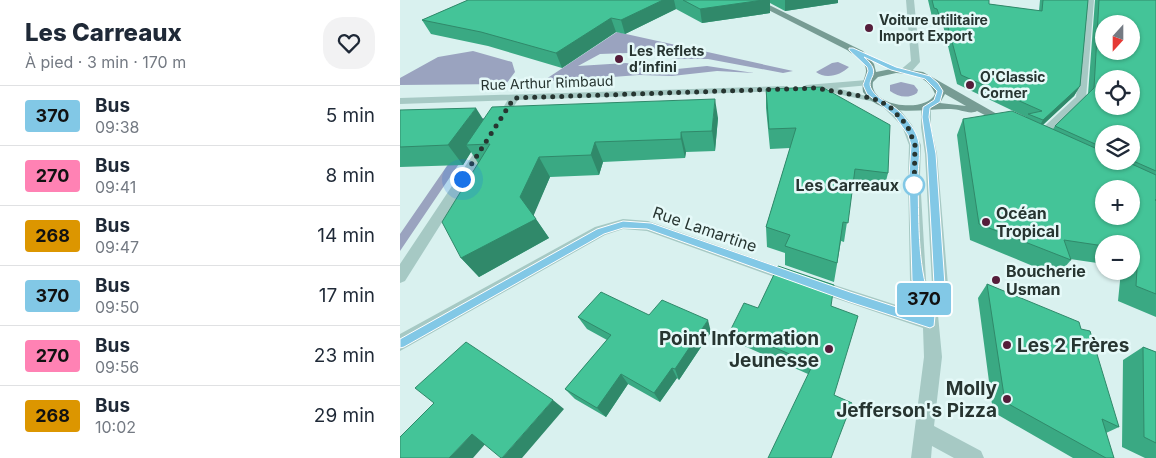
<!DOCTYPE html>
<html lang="fr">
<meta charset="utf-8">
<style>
body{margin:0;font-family:Inter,sans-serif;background:#f2f2f3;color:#1f2937;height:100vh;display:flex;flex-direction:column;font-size:19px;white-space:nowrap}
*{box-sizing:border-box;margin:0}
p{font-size:16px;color:#747a83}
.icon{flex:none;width:28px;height:28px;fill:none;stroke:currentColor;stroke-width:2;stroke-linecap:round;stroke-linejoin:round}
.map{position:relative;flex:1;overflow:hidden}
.details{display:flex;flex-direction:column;background:#fff;width:400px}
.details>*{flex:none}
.badge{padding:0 10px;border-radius:4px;font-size:18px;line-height:32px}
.needle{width:32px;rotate:201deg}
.fabs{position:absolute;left:695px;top:15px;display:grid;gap:10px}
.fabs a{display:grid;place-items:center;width:45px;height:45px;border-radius:50%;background:#fff;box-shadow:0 1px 4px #0004;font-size:25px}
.you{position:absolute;width:25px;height:25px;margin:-12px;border:4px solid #fff;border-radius:50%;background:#1a73e8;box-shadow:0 0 0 8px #1a73e833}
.map>.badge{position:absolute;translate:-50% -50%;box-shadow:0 0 0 2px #fff}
.round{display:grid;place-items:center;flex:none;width:52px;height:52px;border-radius:20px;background:#f2f2f3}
.head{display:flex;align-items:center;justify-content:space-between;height:85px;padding:0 25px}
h1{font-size:24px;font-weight:800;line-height:38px}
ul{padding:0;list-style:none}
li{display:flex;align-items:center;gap:15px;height:60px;padding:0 25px;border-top:1px solid #e0e1e3}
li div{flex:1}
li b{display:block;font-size:19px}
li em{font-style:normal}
li .badge{min-width:55px;font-weight:700;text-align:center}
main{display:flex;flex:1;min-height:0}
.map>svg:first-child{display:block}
.green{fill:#9aa3bf}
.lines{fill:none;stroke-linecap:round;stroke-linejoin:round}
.pedestrian{fill:#a6c9c4;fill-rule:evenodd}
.minor{fill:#a6c9c4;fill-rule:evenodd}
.secondary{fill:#779c94;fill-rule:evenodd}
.wall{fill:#3aa983;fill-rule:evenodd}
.shaded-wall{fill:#30896a}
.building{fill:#44c498;stroke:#30896a;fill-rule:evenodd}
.line{fill:#82c8e6;stroke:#fff;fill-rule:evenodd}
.walk{stroke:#273531;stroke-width:5;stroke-dasharray:0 9}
.poi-dot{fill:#551d3a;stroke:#e5f9f8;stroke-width:2}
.stop-dot{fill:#fff;stroke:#82c8e6;stroke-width:2.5}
.labels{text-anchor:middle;stroke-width:5;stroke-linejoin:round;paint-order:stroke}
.far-poi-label{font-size:14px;font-weight:bold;fill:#273531;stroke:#e5f9f8;text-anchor:start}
.far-street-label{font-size:14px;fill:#273531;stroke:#e5f9f8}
.stop-label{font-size:16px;font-weight:bold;fill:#273531;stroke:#e5f9f8;text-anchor:end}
.poi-label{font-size:16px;font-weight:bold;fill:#273531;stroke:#e5f9f8;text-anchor:start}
.street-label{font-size:16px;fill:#273531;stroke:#e5f9f8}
.near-poi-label{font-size:19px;font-weight:bold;fill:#273531;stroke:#e5f9f8;text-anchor:end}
</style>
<main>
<section class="details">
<div class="head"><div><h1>Les Carreaux</h1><p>À pied · 3 min · 170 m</p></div><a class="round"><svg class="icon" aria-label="heart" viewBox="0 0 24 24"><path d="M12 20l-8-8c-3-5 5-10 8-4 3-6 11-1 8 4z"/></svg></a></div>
<ul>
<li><span class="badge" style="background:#82c8e6;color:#111">370</span><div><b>Bus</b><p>09:38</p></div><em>5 min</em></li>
<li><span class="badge" style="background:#ff82b4;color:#111">270</span><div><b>Bus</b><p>09:41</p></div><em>8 min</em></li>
<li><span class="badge" style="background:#dc9600;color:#111">268</span><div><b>Bus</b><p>09:47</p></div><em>14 min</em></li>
<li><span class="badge" style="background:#82c8e6;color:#111">370</span><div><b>Bus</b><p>09:50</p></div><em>17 min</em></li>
<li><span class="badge" style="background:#ff82b4;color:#111">270</span><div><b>Bus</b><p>09:56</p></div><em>23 min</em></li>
<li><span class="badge" style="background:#dc9600;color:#111">268</span><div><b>Bus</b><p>10:02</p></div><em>29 min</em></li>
</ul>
</section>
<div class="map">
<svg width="756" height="458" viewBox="0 0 756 458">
<rect width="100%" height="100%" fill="#d9f1ef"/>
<path class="green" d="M 217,32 L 393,71 L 383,73 L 308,59 L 276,59 L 256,52 L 200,54 L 178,66 L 226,63 L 267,70 L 307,66 L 354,73 L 317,71 L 272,76 L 239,75 L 199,78 L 179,77 L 140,83 Z
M 73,51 L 112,62 L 115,72 L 106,84 L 0,85 L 0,78 L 38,57 Z
M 438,62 L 449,67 C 441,75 426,80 416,72 L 432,63 Z
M 501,82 L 514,85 L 518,90 L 517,93 C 508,99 498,97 490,91 L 490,85 Z
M 80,118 L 90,118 L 0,251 L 0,234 Z"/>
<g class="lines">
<path class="pedestrian" d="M 114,95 L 119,98 L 103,125 L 99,126 L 95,125 L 94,123 L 110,96 Z
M 86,139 L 92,143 L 5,281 L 0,283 L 0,264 L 82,141 Z"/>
<path class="minor" d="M 506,0 L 514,0 L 520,62 L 512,71 L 504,74 L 499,71 L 511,61 Z
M 686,0 L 694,0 L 686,98 L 643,139 L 635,139 L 633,137 L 635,135 L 676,97 Z
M 467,80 L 472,83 L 470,85 L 437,88 L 488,102 L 501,111 L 512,125 L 521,145 L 520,176 L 526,280 L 530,292 L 532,285 L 525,154 L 521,127 L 521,107 L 526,104 L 531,107 L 531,127 L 537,154 L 548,285 L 538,315 L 542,357 L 534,426 L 581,451 L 584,458 L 554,458 L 532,446 L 531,458 L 511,458 L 524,357 L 523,328 L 411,290 L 408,285 L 411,280 L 416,279 L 521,313 L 510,280 L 508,176 L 509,145 L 502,126 L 479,103 L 433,93 L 431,91 L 434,89 L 406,91 L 401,88 L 406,85 Z
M 384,86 L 387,87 L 387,91 L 0,104 L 0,98 Z
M 223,219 L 248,221 L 399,274 L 402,278 L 399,282 L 394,284 L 247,231 L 223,229 L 205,235 L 0,351 L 0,334 L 195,227 Z"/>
<path class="secondary" d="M 349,0 L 359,0 L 463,51 L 474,64 L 476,72 L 496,68 L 523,72 L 611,122 L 610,124 L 602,124 L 577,111 C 570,115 560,109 551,109 C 522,108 484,120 463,92 C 462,85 463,82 465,76 C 470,62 456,57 447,50 ZM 496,73 C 513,74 529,77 535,94 C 526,114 468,106 473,82 L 478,77 ZM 545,94 L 566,106 L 540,103 Z"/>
</g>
<path class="wall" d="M 68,0 L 438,0 L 438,3 L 385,11 L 370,3 L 370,13 L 302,23 L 276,9 L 225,34 L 216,32 L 162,68 L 88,46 L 31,34 L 22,20 Z
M 528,0 L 589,0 L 589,4 L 639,11 L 640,0 L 688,0 L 680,86 L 674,96 L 643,125 L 653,129 L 655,126 L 688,94 L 695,0 L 756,0 L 756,199 L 755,200 L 756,201 L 756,317 L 718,301 L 721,271 L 731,271 L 731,244 L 704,244 L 704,264 L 670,259 L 671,260 L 657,276 L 570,240 L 557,135 L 563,119 L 626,117 L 557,84 L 543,25 L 537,24 L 535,17 L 532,17 ZM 704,134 L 731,134 L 731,161 L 704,161 Z
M 366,89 L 488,173 L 483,193 L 452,189 L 444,242 L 441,241 L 434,282 L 385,265 L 385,253 L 367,247 L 366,227 L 390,148 L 370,149 L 366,108 Z
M 0,110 L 83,120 L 318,118 L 315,151 L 286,152 L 285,158 L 203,162 L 199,175 L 150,177 L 133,215 L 149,238 L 79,277 L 61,258 L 78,163 L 71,152 L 63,165 L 0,167 Z
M 587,284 L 681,329 L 719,427 L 706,433 L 706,458 L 673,458 L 593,412 L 578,298 Z
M 431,306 L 434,395 L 431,458 L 408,374 L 333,341 L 331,329 L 358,308 Z
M 249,315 L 311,332 L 279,380 L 277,378 L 260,402 L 228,384 L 206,417 L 175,399 L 165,389 L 207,340 L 187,329 L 178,317 Z
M 743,347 L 756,352 L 756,458 L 745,458 L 722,447 L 723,360 Z"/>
<path class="shaded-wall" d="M 263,0 L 274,0 L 276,9 L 225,34 L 221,20 Z
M 363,0 L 370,0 L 370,13 L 302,23 L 300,9 Z
M 385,0 L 438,0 L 438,3 L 385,11 Z
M 211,18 L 216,32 L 162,68 L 156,53 Z
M 680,86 L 674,96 L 637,130 L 643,120 Z
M 315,99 L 318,118 L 315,151 L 312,131 Z
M 76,108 L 88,127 L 66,145 L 71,152 L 63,165 L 48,145 Z
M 281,132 L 286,152 L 285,158 L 281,139 Z
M 195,142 L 203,162 L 199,175 L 191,155 Z
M 139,157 L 150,177 L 133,217 L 120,197 Z
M 136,219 L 149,238 L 79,277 L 61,258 Z
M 308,320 L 311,332 L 279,380 L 275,369 Z
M 272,368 L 277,378 L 260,402 L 254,393 Z
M 221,374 L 228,384 L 206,417 L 197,408 Z
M 153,400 L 164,409 L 122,458 L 102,458 Z
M 72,434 L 87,442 L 73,458 L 49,458 Z"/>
<path class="building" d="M 68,0 L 263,0 L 221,20 L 211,18 L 156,53 L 81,32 L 22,20 Z
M 283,0 L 363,0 L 300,9 Z
M 532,0 L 589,0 L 589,4 L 642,11 L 643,0 L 688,0 L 680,86 L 643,120 L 628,114 L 642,111 L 561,75 L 545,16 L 539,15 L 537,9 L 534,8 Z
M 699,0 L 756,0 L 756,171 L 731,160 L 731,134 L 704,134 L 704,148 L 655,126 L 694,88 ZM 704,24 L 731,24 L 731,51 L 704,51 ZM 704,79 L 731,79 L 731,106 L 704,106 Z
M 422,87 L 490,125 L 488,173 L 455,169 L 448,223 L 443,222 L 437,263 L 385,246 L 390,235 L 366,227 L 396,128 L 369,129 L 366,89 Z
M 315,99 L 312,131 L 281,132 L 281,139 L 195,142 L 191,155 L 139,157 L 120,197 L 136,219 L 61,258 L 42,222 L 90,144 L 66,145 L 92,107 Z
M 76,108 L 48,145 L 0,147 L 0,110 Z
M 612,111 L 704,152 L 704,161 L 725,161 L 756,175 L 756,199 L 755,200 L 756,201 L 756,294 L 736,286 L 738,251 L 731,250 L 731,244 L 704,244 L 704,246 L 664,240 L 671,260 L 579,224 L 563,119 ZM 704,189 L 731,189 L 731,216 L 704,216 Z
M 378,266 L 434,285 L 431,306 L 458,316 L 434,395 L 452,403 L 431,458 L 368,458 L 413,364 L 331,329 L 344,303 L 358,308 Z
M 587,284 L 679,322 L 681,329 L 690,331 L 719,427 L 702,419 L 714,458 L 706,458 L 605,402 Z
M 201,292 L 249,315 L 262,300 L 308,320 L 275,369 L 272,368 L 254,393 L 221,374 L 197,408 L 165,389 L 211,335 L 178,317 Z
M 66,342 L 153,400 L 102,458 L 101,458 L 72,434 L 49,458 L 0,458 L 0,437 L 34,403 L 15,388 Z
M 743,347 L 756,352 L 756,443 L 744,437 Z"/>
<path class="line" d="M 449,48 L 453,48 L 496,67 L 530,76 L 538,83 L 543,91 L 540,102 L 530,108 L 529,117 L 536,154 L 545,285 L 539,304 L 531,304 L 535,316 L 534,326 L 530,328 L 450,302 L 247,229 L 223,228 L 204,234 L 4,347 L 0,348 L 0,339 L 197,229 L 223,221 L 251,223 L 450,292 L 524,316 L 512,280 L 509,176 L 511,145 L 508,135 L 494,115 L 467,94 L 463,85 L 468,71 L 467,67 L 449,50 ZM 464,57 L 491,70 L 525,79 L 537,91 L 534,100 L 523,107 L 522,117 L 527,154 L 534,285 L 530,299 C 517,265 519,215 518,178 C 518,164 522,149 517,136 C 514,128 505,117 499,111 C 492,104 477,99 472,90 C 464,77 485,75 464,57 Z"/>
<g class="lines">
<path class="walk" d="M 62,179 L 114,98 L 416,88 L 461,96 L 478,100 L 490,107 L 507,125 L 515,145 L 514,193 L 514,185"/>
</g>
<g class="poi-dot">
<circle cx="469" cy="28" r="5"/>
<circle cx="219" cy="59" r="5"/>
<circle cx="570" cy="85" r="5"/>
<circle cx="586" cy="222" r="5"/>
<circle cx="596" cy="280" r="5"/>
<circle cx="607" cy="345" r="5"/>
<circle cx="429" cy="349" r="5"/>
<circle cx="607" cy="399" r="5"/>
</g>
<circle class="stop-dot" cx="514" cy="185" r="10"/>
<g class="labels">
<g class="far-poi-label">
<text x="479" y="25">Voiture utilitaire<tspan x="479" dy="16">Import Export</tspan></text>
<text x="229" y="56">Les Reflets<tspan x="229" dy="16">d’infini</tspan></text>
<text x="580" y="82">O'Classic<tspan x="580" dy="16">Corner</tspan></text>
</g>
<g class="far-street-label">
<text transform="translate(147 83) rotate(-2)" y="5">Rue Arthur Rimbaud</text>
</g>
<g class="stop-label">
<text x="499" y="191">Les Carreaux</text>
</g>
<g class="poi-label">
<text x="596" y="219">Océan<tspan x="596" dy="18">Tropical</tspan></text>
<text x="606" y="277">Boucherie<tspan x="606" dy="18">Usman</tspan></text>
</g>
<g class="street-label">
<text transform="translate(305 229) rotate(19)" y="6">Rue Lamartine</text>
</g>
<g class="near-poi-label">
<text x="419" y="345">Point Information<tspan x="419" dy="22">Jeunesse</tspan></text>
<text x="617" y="352" text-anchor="start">Les 2 Frères</text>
<text x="597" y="395">Molly<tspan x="597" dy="22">Jefferson's Pizza</tspan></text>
</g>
</g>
</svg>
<div class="fabs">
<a><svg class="needle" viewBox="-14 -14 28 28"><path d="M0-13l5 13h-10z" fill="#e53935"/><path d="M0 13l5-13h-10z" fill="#747a83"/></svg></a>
<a><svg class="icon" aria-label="locate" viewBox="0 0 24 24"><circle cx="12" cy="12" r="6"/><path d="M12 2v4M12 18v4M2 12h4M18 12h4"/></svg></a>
<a><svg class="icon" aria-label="layers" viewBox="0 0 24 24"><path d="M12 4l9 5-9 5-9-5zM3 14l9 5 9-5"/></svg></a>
<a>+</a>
<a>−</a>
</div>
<div class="you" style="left:62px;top:179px"></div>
<b class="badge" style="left:524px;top:299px;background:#82c8e6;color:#111">370</b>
</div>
</main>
